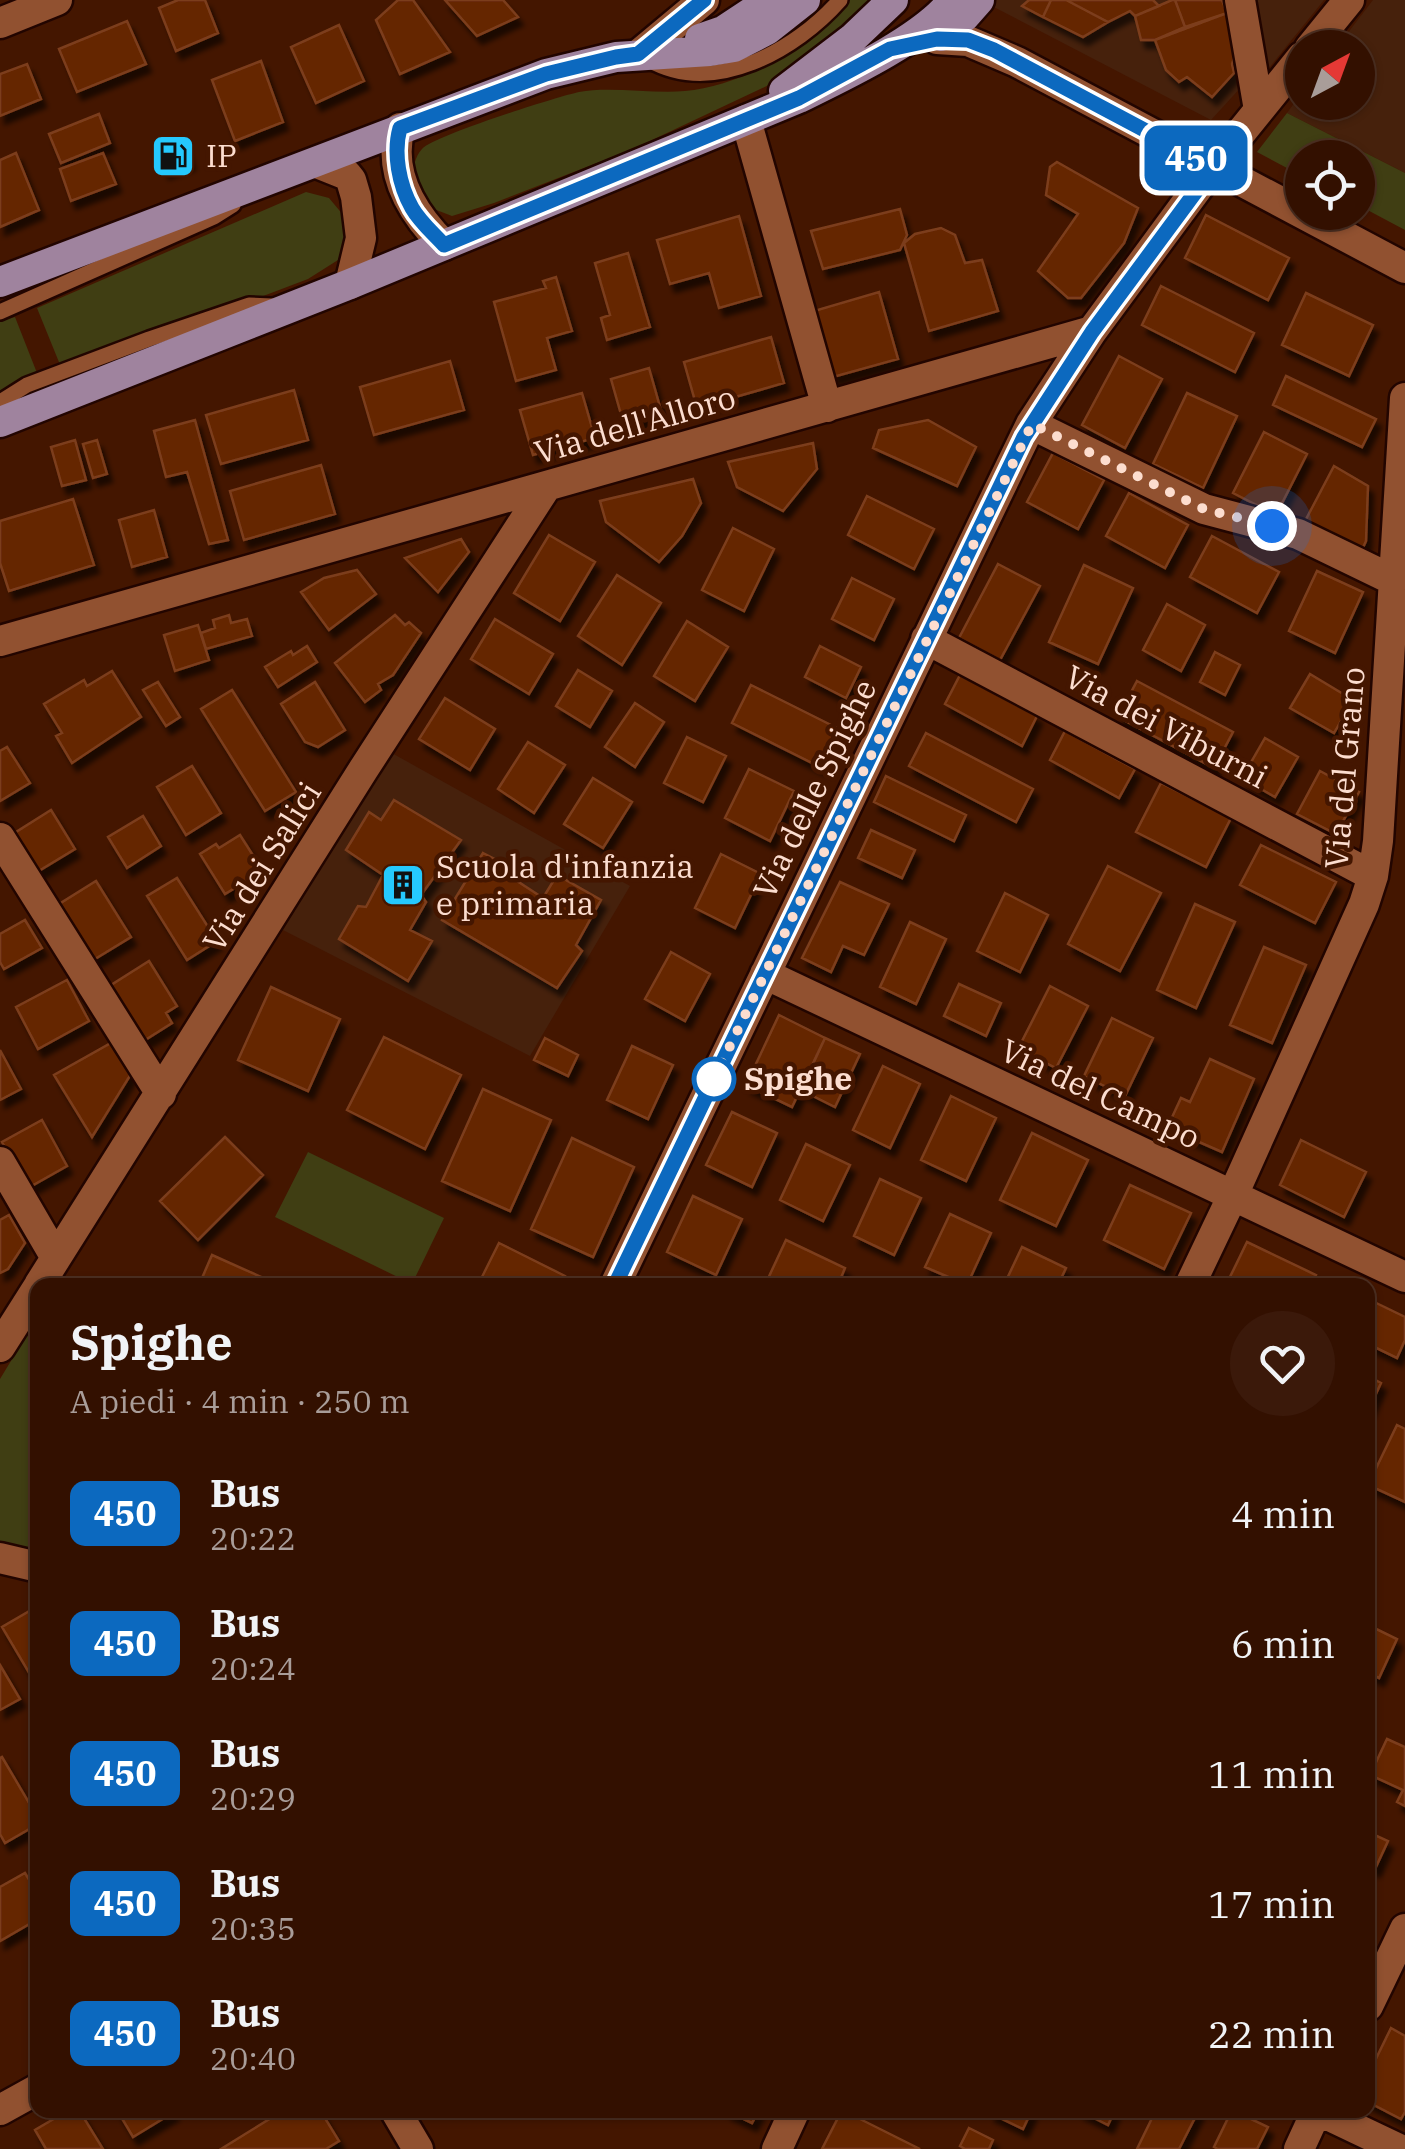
<!DOCTYPE html>
<html lang="it">
<meta charset="utf-8">
<style>
body{margin:0;font-family:"IBM Plex Serif",serif;background:#3b190a;color:#f1f3f6;height:100vh;display:flex;flex-direction:column;font-size:38px;white-space:nowrap}
*{box-sizing:border-box;margin:0}
p{font-size:32px;color:#a99d99}
.icon{flex:none;width:55px;height:55px;fill:none;stroke:currentColor;stroke-width:2;stroke-linecap:round;stroke-linejoin:round}
.map{position:relative;flex:1;overflow:hidden}
.sheet{position:absolute;left:30px;top:1278px;width:1345px;height:840px;display:flex;flex-direction:column;background:#331000;border-radius:20px;box-shadow:0 2px 8px #0004,0 0 0 2px #4e3022}
.sheet>*{flex:none}
.badge{padding:0 20px;border-radius:15px;font-size:35px;line-height:65px}
.needle{width:65px;rotate:41deg}
.fabs{position:absolute;left:1285px;top:30px;display:grid;gap:20px}
.fabs a{display:grid;place-items:center;width:90px;height:90px;border-radius:50%;background:#331000;box-shadow:0 2px 8px #0004,0 0 0 2px #4e3022;font-size:50px}
.you{position:absolute;width:50px;height:50px;margin:-25px;border:8px solid #fff;border-radius:50%;background:#1a73e8;box-shadow:0 0 0 15px #1a73e833}
.map>.badge{position:absolute;translate:-50% -50%;box-shadow:0 0 0 5px #fff}
.round{display:grid;place-items:center;flex:none;width:105px;height:105px;border-radius:52px;background:#3b190a}
.summary{display:flex;align-items:center;justify-content:space-between;height:170px;padding:0 40px}
h1{font-size:48px;font-weight:700;line-height:75px}
ul{padding:0;list-style:none}
li{display:flex;align-items:center;gap:30px;height:130px;padding:0 40px}
li div{flex:1}
li b{display:block;font-size:38px}
li em{font-style:normal}
li .badge{min-width:110px;font-weight:700;text-align:center}
.map>svg:first-child{display:block}
.built{fill:#46210c}
.green{fill:#403e13}
.building{fill:#652600;stroke:#7c3e1c;stroke-width:2.5;filter:url(#shadow)}
.lines{fill:none;stroke-linecap:round;stroke-linejoin:round}
.lane-casing{stroke:#220500;stroke-width:20}
.street-casing{stroke:#220500;stroke-width:35}
.primary-casing{stroke:#220500;stroke-width:35}
.lane{stroke:#915130;stroke-width:15}
.street{stroke:#915130;stroke-width:30}
.primary{stroke:#9f839e;stroke-width:30}
.line-casing{stroke:#fff;stroke-width:22}
.line{stroke:#0c69bf;stroke-width:15}
.walk{stroke:#fcddcf;stroke-width:10;stroke-dasharray:0 18}
.stop-dot{fill:#fff;stroke:#0c69bf;stroke-width:5}
.labels{text-anchor:middle;stroke-width:9;stroke-linejoin:round;paint-order:stroke}
.poi-label{font-size:32px;fill:#fcddcf;stroke:#441600;text-anchor:start}
.street-label{font-size:32px;fill:#fcddcf;stroke:#441600}
.stop-label{font-size:32px;font-weight:bold;fill:#fcddcf;stroke:#441600;text-anchor:start}
</style>
<div class="map">
<svg width="1405" height="2149" viewBox="0 0 1405 2149">
<defs>
<filter id="shadow"><feDropShadow dx="5" dy="8" stdDeviation="2.5" flood-color="#0009"/></filter>
</defs>
<rect width="100%" height="100%" fill="#441600"/>
<path class="built" d="M 995,0 L 1222,0 L 1227,13 L 1235,55 L 1232,64 L 1234,73 L 1242,86 L 1211,120 L 990,5 Z
M 1257,0 L 1324,0 L 1261,78 Z
M 1373,0 L 1405,0 L 1405,173 L 1287,113 L 1302,92 L 1302,102 L 1358,102 L 1358,48 L 1337,47 Z
M 390,752 L 630,886 L 530,1056 L 283,930 Z"/>
<path class="green" d="M 847,0 L 881,0 L 773,83 L 633,149 L 494,203 L 452,216 L 426,206 L 414,193 C 413,179 411,161 422,149 C 433,136 556,97 579,92 C 609,86 653,94 685,91 C 739,86 819,46 847,0 Z
M 1287,113 L 1405,173 L 1405,230 L 1358,205 L 1358,158 L 1302,158 L 1302,176 L 1257,152 Z
M 306,192 L 329,198 L 344,216 L 349,236 L 338,260 L 308,279 L 63,372 L 37,308 Z
M 15,317 L 37,373 L 0,397 L 0,321 Z
M 308,1152 L 444,1218 L 412,1284 L 275,1217 Z
M 37,1318 L 37,1550 L 0,1541 L 0,1379 Z"/>
<path class="building" d="M 178,0 L 205,0 L 218,33 L 176,51 L 159,8 Z
M 398,0 L 413,0 L 450,52 L 400,74 L 376,20 Z
M 445,0 L 503,0 L 518,17 L 477,36 Z
M 1029,0 L 1051,0 L 1043,17 L 1022,6 Z
M 1051,0 L 1066,0 L 1108,22 L 1083,37 L 1043,17 Z
M 1066,0 L 1153,0 L 1159,6 L 1135,16 L 1130,11 L 1108,22 Z
M 1172,0 L 1175,0 L 1185,27 L 1155,40 L 1141,40 L 1135,16 Z
M 1175,0 L 1222,0 L 1227,13 L 1185,27 Z
M 1227,13 L 1235,55 L 1232,64 L 1234,73 L 1212,97 L 1187,77 L 1179,82 L 1166,70 L 1155,40 Z
M 127,21 L 146,64 L 77,92 L 59,49 Z
M 339,25 L 364,81 L 316,103 L 291,47 Z
M 261,61 L 283,122 L 235,141 L 212,80 Z
M 27,64 L 41,99 L 0,116 L 0,74 Z
M 99,114 L 110,143 L 61,163 L 49,134 Z
M 183,140 L 190,162 L 164,171 L 157,150 Z
M 16,153 L 39,210 L 0,227 L 0,160 Z
M 103,153 L 116,184 L 71,201 L 60,169 Z
M 1057,162 L 1138,208 L 1124,243 L 1081,298 L 1068,298 L 1038,271 L 1078,214 L 1046,195 L 1050,167 Z
M 900,209 L 907,235 L 900,250 L 823,269 L 811,231 Z
M 1206,215 L 1289,258 L 1268,300 L 1185,258 Z
M 739,216 L 761,296 L 719,308 L 709,273 L 670,284 L 657,240 Z
M 941,228 L 955,235 L 965,263 L 982,260 L 998,311 L 929,331 L 904,243 L 915,234 Z
M 628,253 L 650,327 L 607,340 L 601,318 L 610,315 L 595,263 Z
M 556,277 L 572,331 L 547,338 L 556,370 L 516,381 L 494,302 L 546,288 L 543,281 Z
M 1161,286 L 1254,333 L 1235,372 L 1142,325 Z
M 879,292 L 898,359 L 833,377 L 814,311 Z
M 1306,293 L 1373,325 L 1349,376 L 1282,345 Z
M 771,337 L 784,383 L 697,408 L 684,362 Z
M 1119,356 L 1162,379 L 1125,448 L 1082,425 Z
M 450,361 L 464,410 L 374,435 L 360,387 Z
M 649,368 L 662,414 L 624,425 L 611,379 Z
M 1286,376 L 1376,419 L 1362,447 L 1273,405 Z
M 294,390 L 308,440 L 221,464 L 206,415 Z
M 582,393 L 595,438 L 533,455 L 520,410 Z
M 1187,393 L 1237,416 L 1203,488 L 1153,464 Z
M 195,420 L 228,540 L 209,544 L 187,472 L 166,477 L 154,431 Z
M 928,420 L 976,447 L 957,486 L 873,448 L 879,430 Z
M 1264,432 L 1307,454 L 1276,515 L 1233,493 Z
M 75,440 L 86,480 L 62,486 L 51,447 Z
M 97,440 L 107,474 L 93,478 L 83,444 Z
M 813,443 L 817,469 L 783,511 L 737,487 L 728,462 Z
M 1053,453 L 1104,480 L 1078,529 L 1027,502 Z
M 321,465 L 335,514 L 244,540 L 230,491 Z
M 1334,466 L 1368,486 L 1366,541 L 1361,552 L 1303,525 Z
M 693,479 L 701,503 L 682,536 L 659,562 L 606,522 L 600,501 Z
M 1129,493 L 1188,525 L 1165,568 L 1106,536 Z
M 867,496 L 934,529 L 914,569 L 848,535 Z
M 73,499 L 94,565 L 9,591 L 0,563 L 0,521 Z
M 154,510 L 167,557 L 132,567 L 119,520 Z
M 733,528 L 774,549 L 744,611 L 702,590 Z
M 549,535 L 595,562 L 560,621 L 514,593 Z
M 1212,536 L 1279,572 L 1257,613 L 1190,577 Z
M 461,539 L 469,552 L 438,592 L 405,558 Z
M 998,564 L 1040,586 L 1000,660 L 959,638 Z
M 1084,565 L 1133,588 L 1098,664 L 1049,642 Z
M 357,570 L 376,594 L 329,630 L 301,592 L 324,578 Z
M 1317,571 L 1363,592 L 1335,653 L 1289,631 Z
M 617,575 L 661,603 L 622,665 L 578,636 Z
M 852,578 L 894,599 L 874,640 L 832,619 Z
M 1167,604 L 1205,625 L 1181,671 L 1143,650 Z
M 229,615 L 231,623 L 247,619 L 252,636 L 206,649 L 201,633 L 215,628 L 213,620 Z
M 395,615 L 405,625 L 409,622 L 421,633 L 393,675 L 378,684 L 381,690 L 365,702 L 335,663 Z
M 495,619 L 553,654 L 529,694 L 471,659 Z
M 687,621 L 728,647 L 695,701 L 654,676 Z
M 198,625 L 209,660 L 175,671 L 164,635 Z
M 307,646 L 317,662 L 278,687 L 265,667 L 291,651 L 293,655 Z
M 820,646 L 861,667 L 846,698 L 805,677 Z
M 1215,652 L 1240,665 L 1225,695 L 1200,682 Z
M 578,670 L 612,691 L 590,727 L 556,706 Z
M 112,671 L 141,717 L 72,763 L 56,736 L 62,733 L 44,704 L 84,680 L 87,686 Z
M 1310,674 L 1353,700 L 1334,733 L 1290,708 Z
M 960,675 L 1037,716 L 1022,746 L 945,704 Z
M 1137,681 L 1233,732 L 1214,768 L 1118,717 Z
M 158,682 L 180,717 L 166,726 L 143,690 Z
M 315,682 L 345,730 L 318,747 L 305,742 L 281,704 Z
M 751,685 L 839,729 L 820,767 L 732,723 Z
M 232,690 L 296,792 L 265,811 L 201,709 Z
M 445,698 L 495,729 L 470,770 L 419,739 Z
M 635,703 L 664,722 L 635,767 L 605,747 Z
M 1065,731 L 1135,769 L 1119,798 L 1050,760 Z
M 926,733 L 1033,789 L 1016,822 L 909,766 Z
M 687,737 L 726,756 L 703,802 L 664,783 Z
M 1265,738 L 1298,757 L 1275,797 L 1242,778 Z
M 528,742 L 565,765 L 534,813 L 498,789 Z
M 7,747 L 30,783 L 0,801 L 0,751 Z
M 192,766 L 221,813 L 186,835 L 157,787 Z
M 749,769 L 794,791 L 770,841 L 725,818 Z
M 1320,771 L 1359,792 L 1336,834 L 1297,814 Z
M 886,776 L 966,815 L 954,841 L 874,802 Z
M 593,778 L 632,802 L 603,848 L 564,824 Z
M 1161,783 L 1231,818 L 1206,867 L 1136,832 Z
M 394,800 L 461,840 L 421,895 L 426,902 L 410,930 L 432,941 L 408,981 L 339,939 L 358,906 L 366,907 L 383,875 L 346,850 L 369,812 L 381,820 Z
M 51,810 L 75,849 L 37,872 L 13,834 Z
M 143,816 L 161,846 L 127,868 L 108,837 Z
M 871,830 L 915,850 L 902,878 L 858,858 Z
M 240,835 L 263,871 L 225,894 L 200,854 L 216,844 L 219,848 Z
M 1261,845 L 1336,882 L 1315,923 L 1240,885 Z
M 483,853 L 514,869 L 511,877 L 543,898 L 557,875 L 601,900 L 576,945 L 582,951 L 557,988 L 442,920 Z
M 721,854 L 761,874 L 735,928 L 695,908 Z
M 1108,866 L 1161,893 L 1120,971 L 1068,944 Z
M 177,878 L 217,941 L 187,960 L 147,896 Z
M 96,881 L 131,937 L 90,962 L 56,906 Z
M 840,882 L 889,904 L 864,955 L 843,946 L 831,972 L 802,958 Z
M 1005,893 L 1048,915 L 1020,972 L 977,951 Z
M 1195,904 L 1235,922 L 1196,1008 L 1157,990 Z
M 25,920 L 42,948 L 4,969 L 0,962 L 0,934 Z
M 910,922 L 946,939 L 916,1004 L 880,987 Z
M 1264,947 L 1306,965 L 1272,1043 L 1230,1025 Z
M 671,952 L 710,974 L 685,1021 L 645,999 Z
M 149,961 L 177,1006 L 166,1013 L 172,1023 L 142,1042 L 108,987 Z
M 67,980 L 89,1021 L 38,1049 L 16,1007 Z
M 959,984 L 1001,1003 L 986,1036 L 944,1016 Z
M 1050,986 L 1088,1006 L 1056,1068 L 1018,1049 Z
M 271,987 L 340,1019 L 308,1091 L 238,1060 Z
M 779,1015 L 825,1038 L 792,1107 L 746,1085 Z
M 1112,1018 L 1153,1038 L 1125,1096 L 1084,1076 Z
M 384,1037 L 461,1075 L 425,1149 L 347,1110 Z
M 545,1038 L 578,1055 L 568,1076 L 534,1060 Z
M 825,1038 L 860,1054 L 835,1107 L 801,1090 Z
M 111,1043 L 131,1074 L 92,1137 L 54,1075 Z
M 632,1046 L 673,1065 L 648,1119 L 607,1100 Z
M 0,1050 L 21,1089 L 0,1100 Z
M 1210,1059 L 1254,1079 L 1222,1152 L 1167,1128 L 1181,1098 L 1190,1102 Z
M 883,1066 L 920,1084 L 890,1148 L 853,1130 Z
M 483,1089 L 551,1120 L 510,1211 L 442,1181 Z
M 951,1096 L 996,1118 L 966,1181 L 921,1160 Z
M 732,1112 L 777,1133 L 752,1187 L 706,1165 Z
M 42,1120 L 67,1166 L 28,1188 L 2,1142 Z
M 1032,1133 L 1088,1160 L 1056,1226 L 1000,1200 Z
M 225,1137 L 263,1175 L 198,1240 L 160,1201 Z
M 572,1138 L 634,1167 L 593,1257 L 531,1229 Z
M 1301,1140 L 1366,1172 L 1344,1217 L 1280,1185 Z
M 806,1144 L 850,1165 L 823,1221 L 780,1200 Z
M 880,1179 L 921,1198 L 894,1255 L 854,1236 Z
M 1130,1185 L 1191,1213 L 1164,1269 L 1104,1240 Z
M 693,1196 L 742,1219 L 716,1275 L 667,1252 Z
M 950,1214 L 991,1233 L 967,1285 L 925,1267 Z
M 9,1215 L 25,1243 L 8,1269 L 0,1273 L 0,1220 Z
M 786,1240 L 845,1268 L 838,1285 L 765,1285 Z
M 1247,1242 L 1316,1275 L 1311,1285 L 1248,1285 L 1230,1277 Z
M 499,1243 L 565,1276 L 561,1285 L 478,1285 Z
M 1022,1247 L 1066,1268 L 1058,1285 L 1004,1285 Z
M 212,1255 L 279,1285 L 199,1285 Z
M 1368,1299 L 1405,1317 L 1405,1340 L 1397,1358 L 1368,1344 Z
M 1368,1376 L 1381,1383 L 1368,1411 Z
M 1397,1425 L 1405,1429 L 1405,1502 L 1368,1485 Z
M 33,1609 L 38,1612 L 38,1688 L 2,1627 Z
M 1368,1625 L 1397,1639 L 1379,1678 L 1368,1673 Z
M 0,1665 L 20,1699 L 0,1710 Z
M 1387,1739 L 1405,1747 L 1405,1806 L 1397,1802 L 1403,1790 L 1370,1775 Z
M 2,1757 L 38,1818 L 38,1824 L 5,1843 L 0,1834 L 0,1758 Z
M 1368,1832 L 1388,1841 L 1375,1869 L 1368,1865 Z
M 25,1873 L 38,1894 L 38,1919 L 0,1941 L 0,1887 Z
M 1391,2028 L 1405,2036 L 1405,2112 L 1401,2119 L 1368,2102 L 1368,2075 Z
M 69,2110 L 79,2110 L 103,2149 L 46,2149 L 35,2130 Z
M 117,2110 L 173,2110 L 174,2112 L 133,2137 Z
M 284,2110 L 320,2110 L 339,2141 L 326,2149 L 221,2149 Z
M 725,2110 L 759,2110 L 752,2123 Z
M 842,2110 L 920,2149 L 822,2149 Z
M 991,2110 L 1032,2110 L 1023,2129 L 990,2113 Z
M 1078,2110 L 1115,2110 L 1108,2125 Z
M 1156,2110 L 1199,2110 L 1179,2149 L 1137,2149 Z
M 1232,2110 L 1268,2127 L 1257,2149 L 1218,2149 L 1214,2147 Z
M 969,2128 L 993,2140 L 989,2149 L 965,2149 L 960,2146 Z"/>
<g class="lines">
<g class="lane-casing">
<path id="lane" d="M 649,60 C 714,97 796,50 840,0
M 0,312 L 214,217 L 233,205
M 0,402 L 27,385 L 149,339 L 249,305 L 272,306"/>
</g>
<g class="street-casing">
<path id="street" d="M 1240,0 L 1259,110
M 0,23 L 57,0
M 937,39 L 968,41 L 1017,62 L 1405,268
M 1310,48 L 1349,0
M 638,55 L 704,0
M 746,120 L 827,407
M 400,128 C 387,174 413,214 444,245
M 317,163 L 347,175 L 351,180 L 356,197 L 361,238 L 350,284
M 1031,424 L 1204,509 L 1298,534 L 1393,580
M 926,639 L 1373,876
M 0,641 L 1092,331
M 0,838 L 161,1094
M 765,974 L 1405,1277
M 0,1162 L 56,1258
M 39,1285 L 363,770 L 546,487
M 615,1285 L 1031,424 L 1092,331 L 1213,167 L 1302,57
M 1190,1285 L 1233,1195 L 1364,904 L 1373,876 L 1378,841 L 1405,398
M 0,1347 L 38,1287
M 0,1558 L 38,1567
M 1368,2006 L 1405,1929
M 0,2110 L 38,2089
M 395,2110 L 418,2149
M 1317,2110 L 1399,2149
M 777,2149 L 795,2110
M 1299,2149 L 1317,2110"/>
</g>
<g class="primary-casing">
<path id="primary" d="M 941,36 L 964,17 L 979,0
M 700,39 L 723,31 L 770,0
M 784,91 L 852,39 L 893,0
M 0,282 L 546,74 L 616,57 L 710,51 L 734,47 L 767,30 L 805,0
M 0,422 L 350,284 L 799,98 C 842,77 925,38 953,0"/>
</g>
<use href="#lane" class="lane"/>
<use href="#street" class="street"/>
<use href="#primary" class="primary"/>
</g>
<g class="lines">
<g class="line-casing">
<path id="line" d="M 615,1285 L 1024,437 L 1092,332 L 1214,167 L 994,50 L 968,40 L 937,39 L 890,49 L 799,98 L 444,245 C 433,233 420,222 412,208 C 399,185 393,153 400,128 L 546,74 L 616,57 L 638,54 L 704,0"/>
</g>
<use href="#line" class="line"/>
<path class="walk" d="M 714,1079 L 1032,424 L 1204,509 L 1272,526"/>
</g>
<defs>
<g id="fuel-square" transform="scale(2.25)"><rect x="-9" y="-9" width="18" height="18" rx="4" fill="#25c9fe" stroke="#441600"/><path d="M-5.5-6h7V0h2V4h1.3V-2.5L3-4.5l.8-.8L6-3V5H2.5V1h-1V6h-7ZM-4.2-4.7v3.2H.2V-4.7Z" fill="#111"/></g>
<g id="building-square" transform="scale(2.25)"><rect x="-9" y="-9" width="18" height="18" rx="4" fill="#25c9fe" stroke="#441600"/><path d="M-4-6H4V6H1V3H-1V6H-4ZM-2.5-4.3h1.7v1.8h-1.7ZM.8-4.3h1.7v1.8H.8ZM-2.5-1h1.7V.8h-1.7ZM.8-1h1.7V.8H.8Z" fill="#111"/></g>
</defs>
<g fill-rule="evenodd">
<use href="#fuel-square" x="173" y="156"/>
<use href="#building-square" x="403" y="885"/>
</g>
<circle class="stop-dot" cx="714" cy="1079" r="20"/>
<g class="labels">
<g class="poi-label">
<text x="206" y="167">IP</text>
<text x="436" y="878">Scuola d'infanzia<tspan x="436" dy="37">e primaria</tspan></text>
</g>
<g class="street-label">
<text transform="translate(635 425) rotate(-16)" y="11">Via dell'Alloro</text>
<text transform="translate(1166 727) rotate(28)" y="11">Via dei Viburni</text>
<text transform="translate(1345 768) rotate(-85)" y="11">Via del Grano</text>
<text transform="translate(815 789) rotate(-64)" y="11">Via delle Spighe</text>
<text transform="translate(262 867) rotate(-58)" y="11">Via dei Salici</text>
<text transform="translate(1100 1094) rotate(25)" y="11">Via del Campo</text>
</g>
<g class="stop-label">
<text x="744" y="1090">Spighe</text>
</g>
</g>
</svg>
<div class="fabs">
<a><svg class="needle" viewBox="-14 -14 28 28"><path d="M0-13l5 13h-10z" fill="#e53935"/><path d="M0 13l5-13h-10z" fill="#a99d99"/></svg></a>
<a><svg class="icon" aria-label="locate" viewBox="0 0 24 24"><circle cx="12" cy="12" r="6"/><path d="M12 2v4M12 18v4M2 12h4M18 12h4"/></svg></a>
</div>
<div class="you" style="left:1272px;top:526px"></div>
<b class="badge" style="left:1196px;top:158px;background:#0c69bf;color:#fff">450</b>
<section class="sheet">
<div class="summary"><div><h1>Spighe</h1><p>A piedi · 4 min · 250 m</p></div><a class="round"><svg class="icon" aria-label="heart" viewBox="0 0 24 24"><path d="M12 20l-8-8c-3-5 5-10 8-4 3-6 11-1 8 4z"/></svg></a></div>
<ul>
<li><span class="badge" style="background:#0c69bf;color:#fff">450</span><div><b>Bus</b><p>20:22</p></div><em>4 min</em></li>
<li><span class="badge" style="background:#0c69bf;color:#fff">450</span><div><b>Bus</b><p>20:24</p></div><em>6 min</em></li>
<li><span class="badge" style="background:#0c69bf;color:#fff">450</span><div><b>Bus</b><p>20:29</p></div><em>11 min</em></li>
<li><span class="badge" style="background:#0c69bf;color:#fff">450</span><div><b>Bus</b><p>20:35</p></div><em>17 min</em></li>
<li><span class="badge" style="background:#0c69bf;color:#fff">450</span><div><b>Bus</b><p>20:40</p></div><em>22 min</em></li>
</ul>
</section>
</div>
